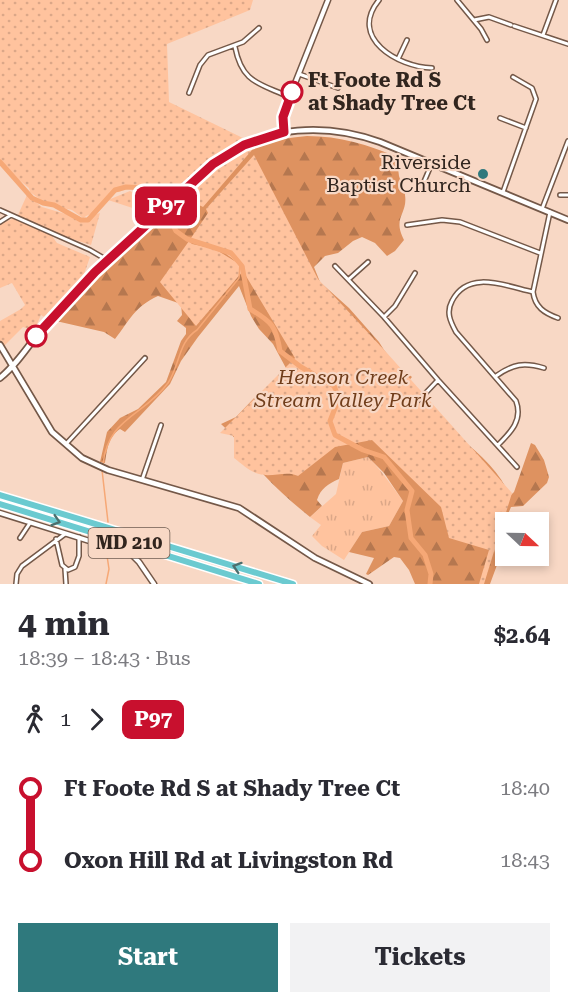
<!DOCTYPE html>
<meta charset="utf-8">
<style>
body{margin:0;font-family:"Roboto Serif",serif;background:#f2f2f3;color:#2b2b33;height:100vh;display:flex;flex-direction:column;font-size:22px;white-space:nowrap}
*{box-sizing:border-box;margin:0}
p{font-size:20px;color:#7c7c81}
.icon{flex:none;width:33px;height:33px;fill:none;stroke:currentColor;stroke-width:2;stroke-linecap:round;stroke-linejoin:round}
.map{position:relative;height:584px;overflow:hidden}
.panel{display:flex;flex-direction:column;background:#fff;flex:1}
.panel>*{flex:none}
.badge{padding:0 12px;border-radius:9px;font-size:21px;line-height:39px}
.needle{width:39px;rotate:112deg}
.tools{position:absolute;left:495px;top:512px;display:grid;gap:12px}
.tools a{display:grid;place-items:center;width:54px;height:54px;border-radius:0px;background:#fff;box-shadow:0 3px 9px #0003;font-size:30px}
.map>.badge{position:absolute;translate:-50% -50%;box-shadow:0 0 0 3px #fff}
.legs{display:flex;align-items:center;gap:9px;height:66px;padding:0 18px;font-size:20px}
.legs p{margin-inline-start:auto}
.overview{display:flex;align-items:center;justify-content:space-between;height:102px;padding:0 18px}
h1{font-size:33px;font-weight:700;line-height:45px}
.cta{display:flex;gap:12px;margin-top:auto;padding:12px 18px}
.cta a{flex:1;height:69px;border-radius:0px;background:#2f797d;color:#fff;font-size:24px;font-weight:700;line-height:69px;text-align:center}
.cta a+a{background:#f2f2f3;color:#2b2b33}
ul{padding:0 18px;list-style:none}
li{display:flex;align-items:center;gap:21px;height:72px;font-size:22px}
li i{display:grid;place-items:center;width:9px;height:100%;margin:0 8px;background:currentColor}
li i::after{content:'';width:15px;height:15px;margin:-8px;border:4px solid;border-radius:50%;background:#fff}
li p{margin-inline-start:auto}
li:first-child i{background:linear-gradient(#0000 50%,currentColor 0)}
li:last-child i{background:linear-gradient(currentColor 50%,#0000 0)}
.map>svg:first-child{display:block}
.grass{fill:url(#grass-tufts)}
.forest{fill:url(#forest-firs)}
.park{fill:url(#park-dots)}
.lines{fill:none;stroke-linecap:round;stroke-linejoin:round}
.stream{stroke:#f6a876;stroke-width:1.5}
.river{stroke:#f6a876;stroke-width:5}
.minor-casing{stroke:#745848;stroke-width:6}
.tertiary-casing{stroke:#745848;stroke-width:7}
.secondary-casing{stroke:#745848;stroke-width:8}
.trunk-casing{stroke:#fff;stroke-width:9}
.minor{stroke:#fff;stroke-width:3}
.tertiary{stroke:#fff;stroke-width:4}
.secondary{stroke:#fff;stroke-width:4.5}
.trunk{stroke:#6bcad0;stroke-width:6}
.oneway{stroke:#4b6f6e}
.line-1-casing{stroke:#fff;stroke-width:14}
.line-1{stroke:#c8102e;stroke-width:9}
.stop-1-dot{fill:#fff;stroke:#c8102e;stroke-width:3}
.poi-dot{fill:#2f797d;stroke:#f8d8c5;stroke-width:2}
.labels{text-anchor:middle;stroke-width:4.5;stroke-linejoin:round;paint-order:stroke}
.shield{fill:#f8d8c5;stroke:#6d5b50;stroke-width:1.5}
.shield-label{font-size:18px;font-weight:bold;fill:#31251e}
.stop-label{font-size:20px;font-weight:bold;fill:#31251e;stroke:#f8d8c5;text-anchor:start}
.poi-label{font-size:20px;fill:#31251e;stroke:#f8d8c5;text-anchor:end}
.park-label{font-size:20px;font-style:italic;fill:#713e1b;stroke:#f8d8c5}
</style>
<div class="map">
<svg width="568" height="584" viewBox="0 0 568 584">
<defs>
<pattern id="grass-tufts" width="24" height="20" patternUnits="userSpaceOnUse" patternTransform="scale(1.5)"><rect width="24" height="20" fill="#ffc39e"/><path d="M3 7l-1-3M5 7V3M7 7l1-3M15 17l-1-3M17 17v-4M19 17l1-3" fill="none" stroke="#dba788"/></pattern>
<pattern id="forest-firs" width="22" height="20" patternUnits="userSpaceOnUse" patternTransform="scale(1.5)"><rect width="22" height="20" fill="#de9260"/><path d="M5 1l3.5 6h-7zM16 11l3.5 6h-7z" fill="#b5774f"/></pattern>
<pattern id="park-dots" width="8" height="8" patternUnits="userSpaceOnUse" patternTransform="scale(1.5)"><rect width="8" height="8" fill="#ffc39e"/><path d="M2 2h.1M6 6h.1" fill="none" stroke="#dba788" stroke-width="1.8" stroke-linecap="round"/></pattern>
</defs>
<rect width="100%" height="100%" fill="#f8d8c5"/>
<path class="grass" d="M 368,457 C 382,471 391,485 403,501 L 389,526 L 362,532 L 344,560 L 322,546 L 312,536 L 321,525 L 310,517 L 336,494 L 343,463 Z"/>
<path class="forest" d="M 307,136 C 340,136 368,145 398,157 C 398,164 398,170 399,176 C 401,183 405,188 405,195 C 408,214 392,217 404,240 L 395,251 L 387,256 L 375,243 L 362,237 L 353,241 L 338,253 L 325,256 L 314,267 L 320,282 L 349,308 L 379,342 L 391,361 L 412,377 L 395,396 C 434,422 491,450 510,496 L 514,492 L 531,443 L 535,445 L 544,460 L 549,477 L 547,483 L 523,506 L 511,507 L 494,547 L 497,565 L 490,584 L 415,584 L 409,570 L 400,558 L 394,557 L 368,575 L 366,574 L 374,558 L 349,552 L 362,532 L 389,526 L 403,501 L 384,473 L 368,457 L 343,463 L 339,479 C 328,484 321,488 317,500 L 322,506 L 310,517 C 294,504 278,490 264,475 C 249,458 238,439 221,424 L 236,417 L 257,395 L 272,389 L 287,370 L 273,344 L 259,329 L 251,316 L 239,286 L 198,337 L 181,361 L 170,384 L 125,432 L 120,429 C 108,437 107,450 105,463 L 100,462 L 107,432 L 120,418 L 138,409 L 166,382 L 181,341 L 186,334 L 186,328 L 177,321 L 182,315 L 181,304 L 158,296 C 134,307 130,320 115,339 L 104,332 L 56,321 C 103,268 155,217 212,175 C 224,166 236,154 249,148 C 268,141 287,138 307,136 Z"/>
<path class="park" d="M 0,0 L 253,0 L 250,10 L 167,44 L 169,102 L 247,140 C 212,156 187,180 159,206 L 153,195 L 132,187 L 119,192 L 111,193 L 107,199 L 104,199 C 100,215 95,210 83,218 L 72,210 L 48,205 L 30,192 L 29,188 L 7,170 L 0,160 Z
M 251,147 L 252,150 L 203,207 L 199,205 L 186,218 L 173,222 L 164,214 L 215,167 Z
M 254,155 L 318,279 L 387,353 L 512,493 L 484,584 L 479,584 L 489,550 L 449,538 L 441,507 L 372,440 L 335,447 L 298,476 C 286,470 272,478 259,474 C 250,472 242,464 234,458 L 234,436 L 220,433 L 295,358 L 243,271 L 196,326 L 160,282 L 189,241 L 192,244 L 215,249 L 236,262 C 229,255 219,249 209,245 C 202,243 196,244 191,238 L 208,213 L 206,209 Z
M 130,191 C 144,198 146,196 155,210 L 151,214 L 108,200 Z
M 27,195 L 42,207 L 69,215 L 82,222 L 93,215 L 100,213 L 91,245 L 56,234 L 17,217 Z
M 12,219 L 19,220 L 52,236 L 57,243 L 90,257 L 82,280 L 46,318 L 41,315 L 34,331 L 23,327 L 3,347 L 0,341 L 0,321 L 21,309 L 25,305 L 12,283 L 0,288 L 0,224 Z"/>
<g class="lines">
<path class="stream" d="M 103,465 C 107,418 144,416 168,383 C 180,365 178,342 197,330 L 239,278 L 240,263
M 102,470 L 108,522
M 106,584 L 109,569 L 106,549"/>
<path class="river" d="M 0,162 L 32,198 L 43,203 L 54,205 L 81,220 L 88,220 L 115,190 L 126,187 L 147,188 L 158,196 L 176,231 L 187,239 L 231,253 L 242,266 L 250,309 C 272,322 276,326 280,351 L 301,367 L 334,386 L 339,398 L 330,421 L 335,435 L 363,450 L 384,457 L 412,491 L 407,510 L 411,538 L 425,555 L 431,574 L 430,584"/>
<g class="minor-casing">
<path id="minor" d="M 379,0 C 348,38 398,67 432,68
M 457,0 L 481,29 L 487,40
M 474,20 L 489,17 L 511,25
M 514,26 L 568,44
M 543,35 L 556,0
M 235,47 C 242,83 259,83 289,97
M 398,59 L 407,40
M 299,74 L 338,88
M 189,93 L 200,65 L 208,55 L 243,42 L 259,28
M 500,118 L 526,128
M 423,184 L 432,163
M 503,192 L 536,99 L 532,88 L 513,77
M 560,195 L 568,195
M 542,209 L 568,141
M 0,210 L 90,250 L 107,260
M 550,212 L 533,292 C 535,307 544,313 558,318
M 0,222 L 11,215
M 407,225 L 442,220 L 460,222 L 540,253
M 335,266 L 384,317 L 438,380 L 517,467
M 349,279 L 368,262
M 384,317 L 395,306 L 415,273
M 496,376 C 513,364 524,362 544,368
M 419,400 L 438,380
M 66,444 L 145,358
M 498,445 C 511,432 523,420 516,401 L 456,332 C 450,321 446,312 452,301 C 468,269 506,286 533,292
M 142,480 L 161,425
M 20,538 L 30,523
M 56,539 L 62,565 L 68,570 L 75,567 L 79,556 L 79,537
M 65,569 L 66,584
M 16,584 L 17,574 L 22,566 L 65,534"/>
</g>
<g class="tertiary-casing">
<path id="tertiary" d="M 284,132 L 284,111 L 328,0
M 0,513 L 131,554 L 139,562 L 154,584"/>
</g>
<g class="secondary-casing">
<path id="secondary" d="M 0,345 L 52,432 L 82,458 L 108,470 L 239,508 L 315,558 L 369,584
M 0,378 C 20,362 33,338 50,319 C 83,283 118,250 154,217 C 176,198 196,176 219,159 C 267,125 327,123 380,142 L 568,220"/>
</g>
<g class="trunk-casing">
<path id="trunk" d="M 0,495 L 293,584
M 0,504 L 259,584"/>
</g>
<use href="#minor" class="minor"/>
<use href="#tertiary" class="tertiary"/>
<use href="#secondary" class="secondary"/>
<use href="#trunk" class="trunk"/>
</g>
<defs><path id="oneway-chevron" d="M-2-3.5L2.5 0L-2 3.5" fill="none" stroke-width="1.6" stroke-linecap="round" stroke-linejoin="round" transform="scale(1.5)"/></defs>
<g class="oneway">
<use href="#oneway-chevron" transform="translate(56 521) rotate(17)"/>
<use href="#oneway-chevron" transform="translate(237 567) rotate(-162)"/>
</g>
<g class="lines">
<g class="line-1-casing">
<path id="line-1" d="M 36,336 L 95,272 L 213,164 L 244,145 L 284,132 L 283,117 L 292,92"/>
</g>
<use href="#line-1" class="line-1"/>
</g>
<g class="stop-1-dot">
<circle cx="292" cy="92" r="10"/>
<circle cx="36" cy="336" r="10"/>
</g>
<circle class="poi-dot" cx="483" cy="174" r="6"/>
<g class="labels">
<rect class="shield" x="88.5" y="528" width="81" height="30" rx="4.5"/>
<g class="shield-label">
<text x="129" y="549">MD 210</text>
</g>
<g class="stop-label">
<text x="308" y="87">Ft Foote Rd S<tspan x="308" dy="23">at Shady Tree Ct</tspan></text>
</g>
<g class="poi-label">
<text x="471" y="169">Riverside<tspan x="471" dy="23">Baptist Church</tspan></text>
</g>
<g class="park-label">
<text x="343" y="384">Henson Creek<tspan x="343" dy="23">Stream Valley Park</tspan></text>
</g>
</g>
</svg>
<div class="tools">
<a><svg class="needle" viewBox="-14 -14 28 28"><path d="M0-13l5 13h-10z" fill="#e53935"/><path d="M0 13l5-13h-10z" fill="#7c7c81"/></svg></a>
</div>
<b class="badge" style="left:166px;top:206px;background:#c8102e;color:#fff">P97</b>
</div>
<section class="panel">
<div class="overview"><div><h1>4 min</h1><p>18:39 – 18:43 · Bus</p></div><b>$2.64</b></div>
<div class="legs"><svg class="icon" aria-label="walk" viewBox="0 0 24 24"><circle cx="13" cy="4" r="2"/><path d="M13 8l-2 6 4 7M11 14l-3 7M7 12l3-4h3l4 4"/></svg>1<svg class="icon" aria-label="forward" viewBox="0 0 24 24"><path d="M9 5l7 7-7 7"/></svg><b class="badge" style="background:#c8102e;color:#fff">P97</b></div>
<ul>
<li><i style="color:#c8102e"></i><b>Ft Foote Rd S at Shady Tree Ct</b><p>18:40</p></li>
<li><i style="color:#c8102e"></i><b>Oxon Hill Rd at Livingston Rd</b><p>18:43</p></li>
</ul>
<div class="cta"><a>Start</a><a>Tickets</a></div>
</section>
